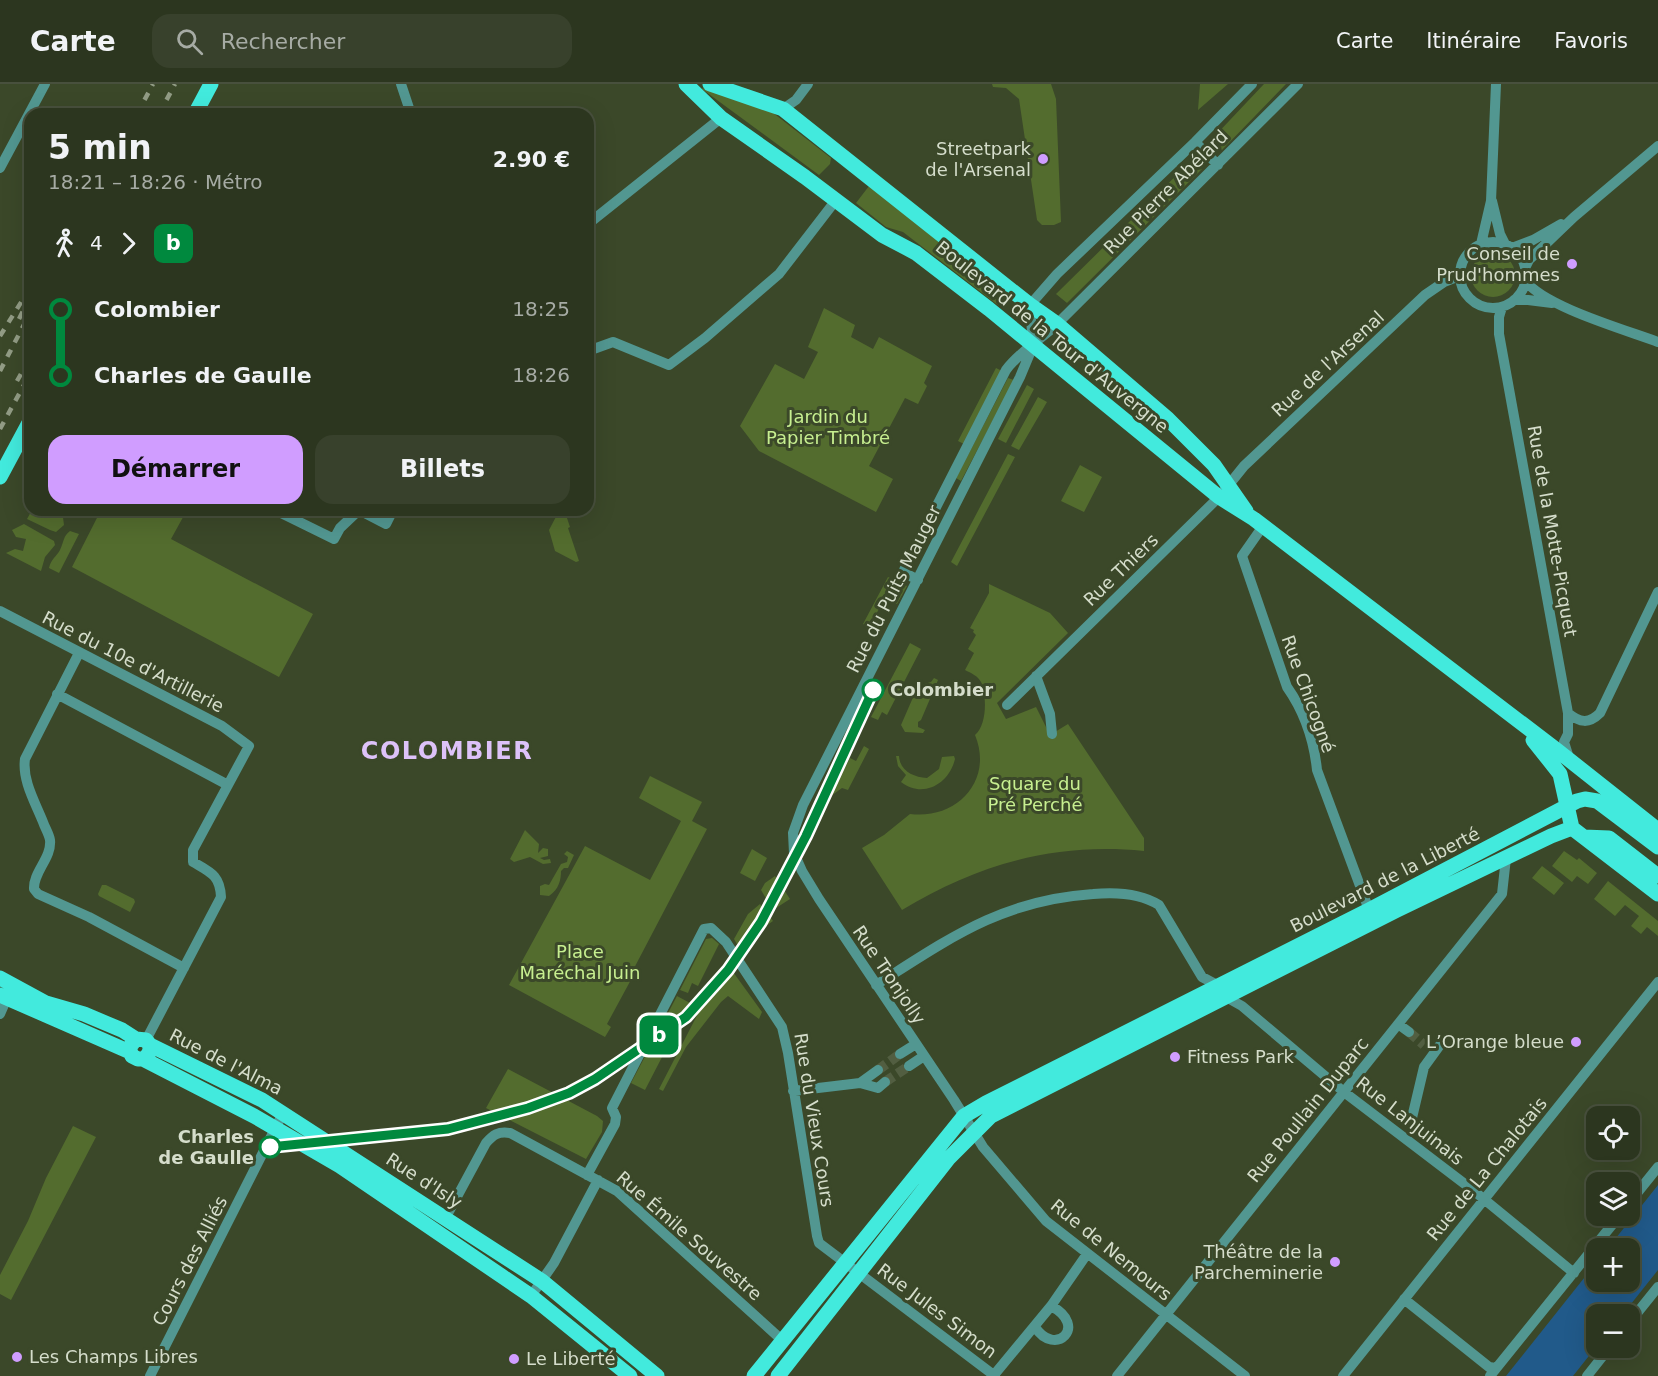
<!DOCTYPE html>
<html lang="fr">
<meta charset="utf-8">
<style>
body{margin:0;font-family:"DejaVu Sans",sans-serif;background:#38412c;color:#f1f3f6;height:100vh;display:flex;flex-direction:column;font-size:22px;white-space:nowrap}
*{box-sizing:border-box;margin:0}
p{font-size:20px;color:#a6aba4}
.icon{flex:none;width:33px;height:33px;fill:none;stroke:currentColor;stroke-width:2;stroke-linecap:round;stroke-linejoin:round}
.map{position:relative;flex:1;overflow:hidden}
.panel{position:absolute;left:24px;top:24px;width:570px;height:408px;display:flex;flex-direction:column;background:#2c361f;border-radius:18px;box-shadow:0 6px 24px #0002,0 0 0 2px #48503d}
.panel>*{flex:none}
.badge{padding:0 12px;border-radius:9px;font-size:21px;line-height:39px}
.controls{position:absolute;left:1586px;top:1022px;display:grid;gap:12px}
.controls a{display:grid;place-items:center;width:54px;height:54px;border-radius:12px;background:#2c361f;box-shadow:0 6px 24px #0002,0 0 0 2px #48503d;font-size:30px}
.map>.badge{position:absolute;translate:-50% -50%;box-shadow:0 0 0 3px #fff}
.legs{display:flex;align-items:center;gap:9px;height:66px;padding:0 24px;font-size:20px}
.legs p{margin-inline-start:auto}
.overview{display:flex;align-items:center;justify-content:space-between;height:102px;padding:0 24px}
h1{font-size:33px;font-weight:600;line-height:45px}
.action{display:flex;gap:12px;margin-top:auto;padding:12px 24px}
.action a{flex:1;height:69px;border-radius:18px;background:#d09dff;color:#111;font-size:24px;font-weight:600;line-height:69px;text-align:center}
.action a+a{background:#38412c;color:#f1f3f6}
ul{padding:0 24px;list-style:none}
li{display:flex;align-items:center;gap:21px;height:66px;font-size:22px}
li i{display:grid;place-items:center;width:9px;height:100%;margin:0 8px;background:currentColor}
li i::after{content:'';width:15px;height:15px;margin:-8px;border:4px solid;border-radius:50%;background:#2c361f}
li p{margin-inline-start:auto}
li:first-child i{background:linear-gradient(#0000 50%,currentColor 0)}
li:last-child i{background:linear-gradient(currentColor 50%,#0000 0)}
header{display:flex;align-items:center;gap:36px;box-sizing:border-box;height:84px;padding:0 30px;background:#2c361f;border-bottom:2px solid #48503d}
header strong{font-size:28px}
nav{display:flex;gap:33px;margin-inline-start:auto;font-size:21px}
.search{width:420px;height:54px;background:#38412c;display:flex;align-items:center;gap:15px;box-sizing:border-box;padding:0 21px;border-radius:18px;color:#a6aba4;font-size:22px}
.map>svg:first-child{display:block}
.green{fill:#536c2e}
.water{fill:#215a8a}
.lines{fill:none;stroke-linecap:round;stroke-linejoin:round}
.minor-tunnel{stroke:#525e41;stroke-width:10;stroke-dasharray:10 5;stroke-linecap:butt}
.minor{stroke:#529791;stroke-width:10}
.major{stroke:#42eadd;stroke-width:15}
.rail{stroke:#929c85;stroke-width:4.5;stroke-dasharray:8 8;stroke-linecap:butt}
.line-1-casing{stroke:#fff;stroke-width:14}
.line-1{stroke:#00893e;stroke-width:9}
.poi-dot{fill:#d09dff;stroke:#3b4829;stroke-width:2}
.stop-1-dot{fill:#fff;stroke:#00893e;stroke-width:3}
.labels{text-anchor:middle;stroke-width:6;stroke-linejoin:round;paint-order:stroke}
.poi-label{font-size:18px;fill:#d5ddcb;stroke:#3b4829;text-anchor:end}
.street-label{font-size:18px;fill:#d5ddcb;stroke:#3b4829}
.park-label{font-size:18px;fill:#c7ef90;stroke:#3b4829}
.stop-label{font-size:18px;font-weight:bold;fill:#d5ddcb;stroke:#3b4829;text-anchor:start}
.district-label{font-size:24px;font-weight:bold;letter-spacing:1.5px;fill:#ddc2f9;stroke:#3b4829}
</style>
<header>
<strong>Carte</strong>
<div class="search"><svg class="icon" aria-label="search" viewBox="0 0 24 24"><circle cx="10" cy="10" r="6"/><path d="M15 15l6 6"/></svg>Rechercher</div>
<nav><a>Carte</a><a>Itinéraire</a><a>Favoris</a></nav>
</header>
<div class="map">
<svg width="1658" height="1292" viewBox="0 0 1658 1292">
<rect width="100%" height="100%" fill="#3b4829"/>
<path class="green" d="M 992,0 L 1051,0 L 1056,15 L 1061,138 L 1054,141 L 1042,141 L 1037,136 L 1019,15 L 1006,4 L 993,3 Z
M 1200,0 L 1228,0 L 1198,26 Z
M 1264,0 L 1286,0 L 1222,66 L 1212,55 Z
M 703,4 L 772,28 L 831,74 L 830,80 L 819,91 L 702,5 Z
M 1194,74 L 1202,81 L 1202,85 L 1067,219 L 1056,210 Z
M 869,102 L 1007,211 L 999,222 L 903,148 L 886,143 L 856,119 Z
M1471 191a22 22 0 1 1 44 0a22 22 0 1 1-44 0Z
M 824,224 L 855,241 L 851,253 L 873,265 L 879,253 L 932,282 L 924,299 L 927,302 L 918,320 L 905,314 L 869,382 L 893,395 L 876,428 L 759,367 L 740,342 L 775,280 L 804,295 L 818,268 L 808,263 Z
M 996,284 L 1002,287 L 964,360 L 958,357 Z
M 1008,294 L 1014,296 L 961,397 L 956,394 Z
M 1027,301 L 1034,305 L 1006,359 L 998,355 Z
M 1038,313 L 1047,318 L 1019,366 L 1011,362 Z
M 1008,370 L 1015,373 L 957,482 L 951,478 Z
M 1080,381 L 1102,393 L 1084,428 L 1061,417 Z
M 32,426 L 62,426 L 64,441 L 56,448 L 50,446 L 27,435 Z
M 101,426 L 187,426 L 171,455 L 313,530 L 279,593 L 72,483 Z
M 559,427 L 566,431 L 570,443 L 568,444 L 579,477 L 576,478 L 555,467 L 549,446 Z
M 24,440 L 54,457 L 55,461 L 45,473 L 41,487 L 6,469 L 15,465 L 23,467 L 26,455 L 16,453 L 12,446 Z
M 70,447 L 79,450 L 59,489 L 49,484 C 51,475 56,473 60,466 C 64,458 63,452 70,447 Z
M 888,493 L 907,502 L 897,520 L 885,514 L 869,543 L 863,540 Z
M 989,500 L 1050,529 L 1068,549 L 997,619 L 1006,635 L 1036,623 L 1050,651 L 1068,640 L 1144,754 L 1144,767 C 1055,758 978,780 902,826 L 862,764 L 884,751 L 910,730 C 956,736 994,697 975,651 C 987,641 987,612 981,598 C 978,592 971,589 965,586 L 974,569 L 968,565 L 976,551 L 973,548 L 974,546 L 970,544 L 989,509 Z
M 910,559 L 921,565 L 887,631 L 882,628 L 878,636 L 871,633 Z
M 934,594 L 938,596 L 921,636 L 918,638 L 918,643 L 925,646 L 923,649 L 905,648 L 901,641 L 918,602 L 931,598 Z
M 864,662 L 869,665 L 848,706 L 842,704 L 813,725 L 833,707 L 850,674 L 856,677 Z
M 896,672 L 899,672 C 900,687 913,693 927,694 L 939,685 L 942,673 L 954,672 L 955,675 C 949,700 923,715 901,698 L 906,691 L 898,682 Z
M 650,692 L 702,718 L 692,737 L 707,745 L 631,890 L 633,892 L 607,940 L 611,943 L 605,953 L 509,901 L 585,762 L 650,796 L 681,737 L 639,714 Z
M 525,746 L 539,760 L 538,769 L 543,764 L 548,765 L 548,772 L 540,774 L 544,776 L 550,775 L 551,779 L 543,780 L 530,773 L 514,778 L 510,775 Z
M 752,765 L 767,774 L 755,797 L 740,789 Z
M 567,767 L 574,771 L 568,784 L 564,784 L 561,787 C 561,796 559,805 549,812 L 540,811 L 540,802 L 545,800 L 549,801 L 561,780 L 567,778 L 568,773 L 564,770 Z
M 1564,767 L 1577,776 L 1579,774 L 1597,789 L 1588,800 L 1577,792 L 1572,798 L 1552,782 Z
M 1542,782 L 1564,799 L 1554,811 L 1532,794 Z
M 775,792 L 790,815 L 773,826 L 761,806 L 765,799 Z
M 1608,797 L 1658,837 L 1658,852 L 1647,843 L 1641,850 L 1631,842 L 1639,832 L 1625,821 L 1615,832 L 1594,815 Z
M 102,801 L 106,801 L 134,815 L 135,818 L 130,828 L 99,812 L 98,810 Z
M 760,820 L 773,837 L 738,862 L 734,855 L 748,830 Z
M 712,854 L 719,860 L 698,902 L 692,899 L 688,909 L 680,906 L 706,855 Z
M 728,881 L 762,928 L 759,935 L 728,912 L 721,918 L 686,963 L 663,1007 L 659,1005 L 720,887 Z
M 677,912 L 690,919 L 645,1006 L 631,999 Z
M 508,985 L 597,1032 L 603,1037 L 602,1048 L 586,1075 L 486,1024 Z
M 73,1042 L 96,1053 L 11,1216 L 0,1210 L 0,1191 L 28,1137 L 46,1094 Z"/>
<path class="water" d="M 1658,1101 L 1658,1186 L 1623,1230 L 1596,1230 L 1596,1263 L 1573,1292 L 1506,1292 L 1596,1179 L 1596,1197 L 1629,1197 L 1629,1164 L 1608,1164 Z"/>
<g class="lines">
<path class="minor-tunnel" d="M 1409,948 L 1424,961
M 878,986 L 900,970
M 885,998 L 909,982"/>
<path class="minor" d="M 401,0 L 411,30
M 783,25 L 796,16 L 808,0
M 1195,58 L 1218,81
M 0,84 L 45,0
M 1492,117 L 1500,150 L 1505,160
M 588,140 L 721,34
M1460 191a33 33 0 1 1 66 0a33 33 0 1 1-66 0Z
M 1481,160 L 1491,117 L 1496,0
M 1512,164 L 1533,156 L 1561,140
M 1525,184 L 1529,176 L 1574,133 L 1658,62
M 1525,196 C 1542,222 1626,246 1658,258
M 1514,216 L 1528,216 L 1552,219
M 1502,223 L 1499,233 L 1499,250 L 1568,629 L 1568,650 L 1564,658 L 1569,674
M 588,267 L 613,258 L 669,281 L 705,254 L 779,190 L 836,116
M 275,426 L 334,455 L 340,444 L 359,426
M 359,426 L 386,440 L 393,426
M 1263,442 L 1242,472 L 1287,603 C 1304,627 1314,657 1317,686 L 1369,826
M 918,496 L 903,488 L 1006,286 C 1019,268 1040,256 1057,240 L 1298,0
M 0,527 L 222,642 L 249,662 L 193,766 L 193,778 C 210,788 220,791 221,813 L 146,956
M 79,569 L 25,675 C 22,696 35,718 43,738 C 45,744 49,750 50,756 C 52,774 33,788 34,805 L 38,810 L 89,833 L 184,884
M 1036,592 L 1050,630 L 1052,650
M 57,610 L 228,701
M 1007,621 L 1219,413 L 1244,382 L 1425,211 L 1444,198 L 1459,192
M 1568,629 C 1580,639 1589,640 1600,629 L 1658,508
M 876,901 C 950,854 1002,816 1093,810 C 1115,808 1140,809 1159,821 L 1202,893 L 1219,902 L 1226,913 L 1242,922 L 1344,1008 L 1474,1107 L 1574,1189
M 0,930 L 7,914
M 1398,940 L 1409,948
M 900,970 L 916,960
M 909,982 L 924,972
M 860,999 L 878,986
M 793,1007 L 860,999 L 878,1004 L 885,998
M 1411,1038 L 1424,983 L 1440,961
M 587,1091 L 615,1040 L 616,1033 L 612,1024 L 704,845 L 711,844 L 726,858 L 782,943 L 788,969 L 817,1152 L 819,1159 L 995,1292
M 1629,1119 L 1658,1083
M 445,1135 L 486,1059 C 493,1051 498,1047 510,1049 L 617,1107 L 783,1257
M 531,1212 L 554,1179 L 598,1096
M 1404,1215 L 1489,1283 L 1496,1284
M 1629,1239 L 1658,1203
M 1035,1243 C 1055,1274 1089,1242 1051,1222
M 994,1291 L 1051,1222 L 1087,1170
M 150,1292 L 283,1029
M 1117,1292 L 1502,810 L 1506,774
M 1245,1292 L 1046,1137 L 983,1063 L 954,1016 L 819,815 L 802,787 L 794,769 L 793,749 L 803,721 L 1020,293 L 1033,262 L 1030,221 L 1057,190 L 1195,58 L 1252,0
M 1343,1292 L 1658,898
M 1490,1292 L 1620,1131
M 1587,1292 L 1610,1263"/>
<path class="major" d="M 686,0 L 721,34 L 805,93 L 882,151 L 916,169 L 989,225 L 1219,413 L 1254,435 L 1558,667 L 1658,746
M 710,0 L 783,25 L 1030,221 L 1057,240 L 1168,335 L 1214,381 L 1246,427
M 195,30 L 211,0
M 0,393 L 30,337
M 1533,656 L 1560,690 L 1572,744 L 1658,810
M 1584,753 L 1609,754 L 1658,792
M 0,894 L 46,919 L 84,930 L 122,946 L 136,955
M 0,911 L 130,968
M 150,961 L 262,1016 L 542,1197 L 657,1292
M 143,975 C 150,971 153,963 146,956 L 136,955 L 129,964 L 132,972 L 138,975 L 143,975 L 254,1032 L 340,1082 L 531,1212 L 630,1292
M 754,1292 L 964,1032 L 986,1019 L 1369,826 L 1577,717 L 1585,715 L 1597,717 L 1658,763
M 778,1292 L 948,1075 L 991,1032 L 1397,826 L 1551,752 L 1572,744"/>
<path class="rail" d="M 137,30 L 153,0
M 159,30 L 175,0
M 19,235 L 30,213
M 0,252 L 30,204
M 0,287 L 30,229
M 17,297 L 30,274
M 0,345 L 30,290"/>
</g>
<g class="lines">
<g class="line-1-casing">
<path id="line-1" d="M 270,1063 L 448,1045 L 528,1024 L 569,1009 L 595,995 L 686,933 L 728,886 L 761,838 L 806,752 L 873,606"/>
</g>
<use href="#line-1" class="line-1"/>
</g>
<g class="poi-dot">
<circle cx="1043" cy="75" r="6"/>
<circle cx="1572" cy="180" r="6"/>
<circle cx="1576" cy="958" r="6"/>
<circle cx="1175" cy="973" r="6"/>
<circle cx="1335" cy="1178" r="6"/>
<circle cx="17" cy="1273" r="6"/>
<circle cx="514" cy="1275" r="6"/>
</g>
<g class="stop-1-dot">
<circle cx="873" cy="606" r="10"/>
<circle cx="270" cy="1063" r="10"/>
</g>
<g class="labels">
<g class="poi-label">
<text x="1031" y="71">Streetpark<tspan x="1031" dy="21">de l'Arsenal</tspan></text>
<text x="1560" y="176">Conseil de<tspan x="1560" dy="21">Prud'hommes</tspan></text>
<text x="1564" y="964">L’Orange bleue</text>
<text x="1187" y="979" text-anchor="start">Fitness Park</text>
<text x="1323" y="1174">Théâtre de la<tspan x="1323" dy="21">Parcheminerie</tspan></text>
<text x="29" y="1279" text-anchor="start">Les Champs Libres</text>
<text x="526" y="1281" text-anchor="start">Le Liberté</text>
</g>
<g class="street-label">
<text transform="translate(1166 108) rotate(-45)" y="6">Rue Pierre Abélard</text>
<text transform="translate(1052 253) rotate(39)" y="6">Boulevard de la Tour d'Auvergne</text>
<text transform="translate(1328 280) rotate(-43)" y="6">Rue de l'Arsenal</text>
<text transform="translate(1552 447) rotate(80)" y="6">Rue de la Motte-Picquet</text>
<text transform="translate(1121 486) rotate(-44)" y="6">Rue Thiers</text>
<text transform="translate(894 505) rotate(-63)" y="6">Rue du Puits Mauger</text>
<text transform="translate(133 578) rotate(27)" y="6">Rue du 10e d'Artillerie</text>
<text transform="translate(1308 610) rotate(70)" y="6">Rue Chicogné</text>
<text transform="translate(1385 796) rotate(-27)" y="6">Boulevard de la Liberté</text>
<text transform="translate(889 891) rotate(56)" y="6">Rue Tronjolly</text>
<text transform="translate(226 978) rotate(27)" y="6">Rue de l'Alma</text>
<text transform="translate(1308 1026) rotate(-51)" y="6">Rue Poullain Duparc</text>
<text transform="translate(814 1036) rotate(81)" y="6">Rue du Vieux Cours</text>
<text transform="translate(1410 1037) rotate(38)" y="6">Rue Lanjuinais</text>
<text transform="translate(1487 1085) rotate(-51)" y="6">Rue de La Chalotais</text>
<text transform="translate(424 1097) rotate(33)" y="6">Rue d'Isly</text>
<text transform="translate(689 1152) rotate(41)" y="6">Rue Émile Souvestre</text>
<text transform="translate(1111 1166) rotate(39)" y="6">Rue de Nemours</text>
<text transform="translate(190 1177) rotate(-63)" y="6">Cours des Alliés</text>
<text transform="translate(937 1227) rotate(37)" y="6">Rue Jules Simon</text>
</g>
<g class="park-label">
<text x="828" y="339">Jardin du<tspan x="828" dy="21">Papier Timbré</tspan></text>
<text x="1035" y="706">Square du<tspan x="1035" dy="21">Pré Perché</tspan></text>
<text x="580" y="874">Place<tspan x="580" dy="21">Maréchal Juin</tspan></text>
</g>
<g class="stop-label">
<text x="890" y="612">Colombier</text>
<text x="254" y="1059" text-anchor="end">Charles<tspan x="254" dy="21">de Gaulle</tspan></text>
</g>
<g class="district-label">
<text x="447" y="675">COLOMBIER</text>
</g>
</g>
</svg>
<div class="controls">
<a><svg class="icon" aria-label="locate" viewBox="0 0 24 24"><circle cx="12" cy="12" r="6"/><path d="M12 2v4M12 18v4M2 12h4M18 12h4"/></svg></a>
<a><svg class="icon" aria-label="layers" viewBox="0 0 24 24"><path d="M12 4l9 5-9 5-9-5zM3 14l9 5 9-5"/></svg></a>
<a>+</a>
<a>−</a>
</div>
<b class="badge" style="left:659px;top:951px;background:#00893e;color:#fff">b</b>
<section class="panel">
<div class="overview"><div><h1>5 min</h1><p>18:21 – 18:26 · Métro</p></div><b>2.90 €</b></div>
<div class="legs"><svg class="icon" aria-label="walk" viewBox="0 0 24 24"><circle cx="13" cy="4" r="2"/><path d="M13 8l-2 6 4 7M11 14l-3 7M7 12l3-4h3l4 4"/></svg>4<svg class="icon" aria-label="forward" viewBox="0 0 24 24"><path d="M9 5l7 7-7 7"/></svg><b class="badge" style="background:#00893e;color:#fff">b</b></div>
<ul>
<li><i style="color:#00893e"></i><b>Colombier</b><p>18:25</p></li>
<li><i style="color:#00893e"></i><b>Charles de Gaulle</b><p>18:26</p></li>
</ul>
<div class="action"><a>Démarrer</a><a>Billets</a></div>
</section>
</div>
